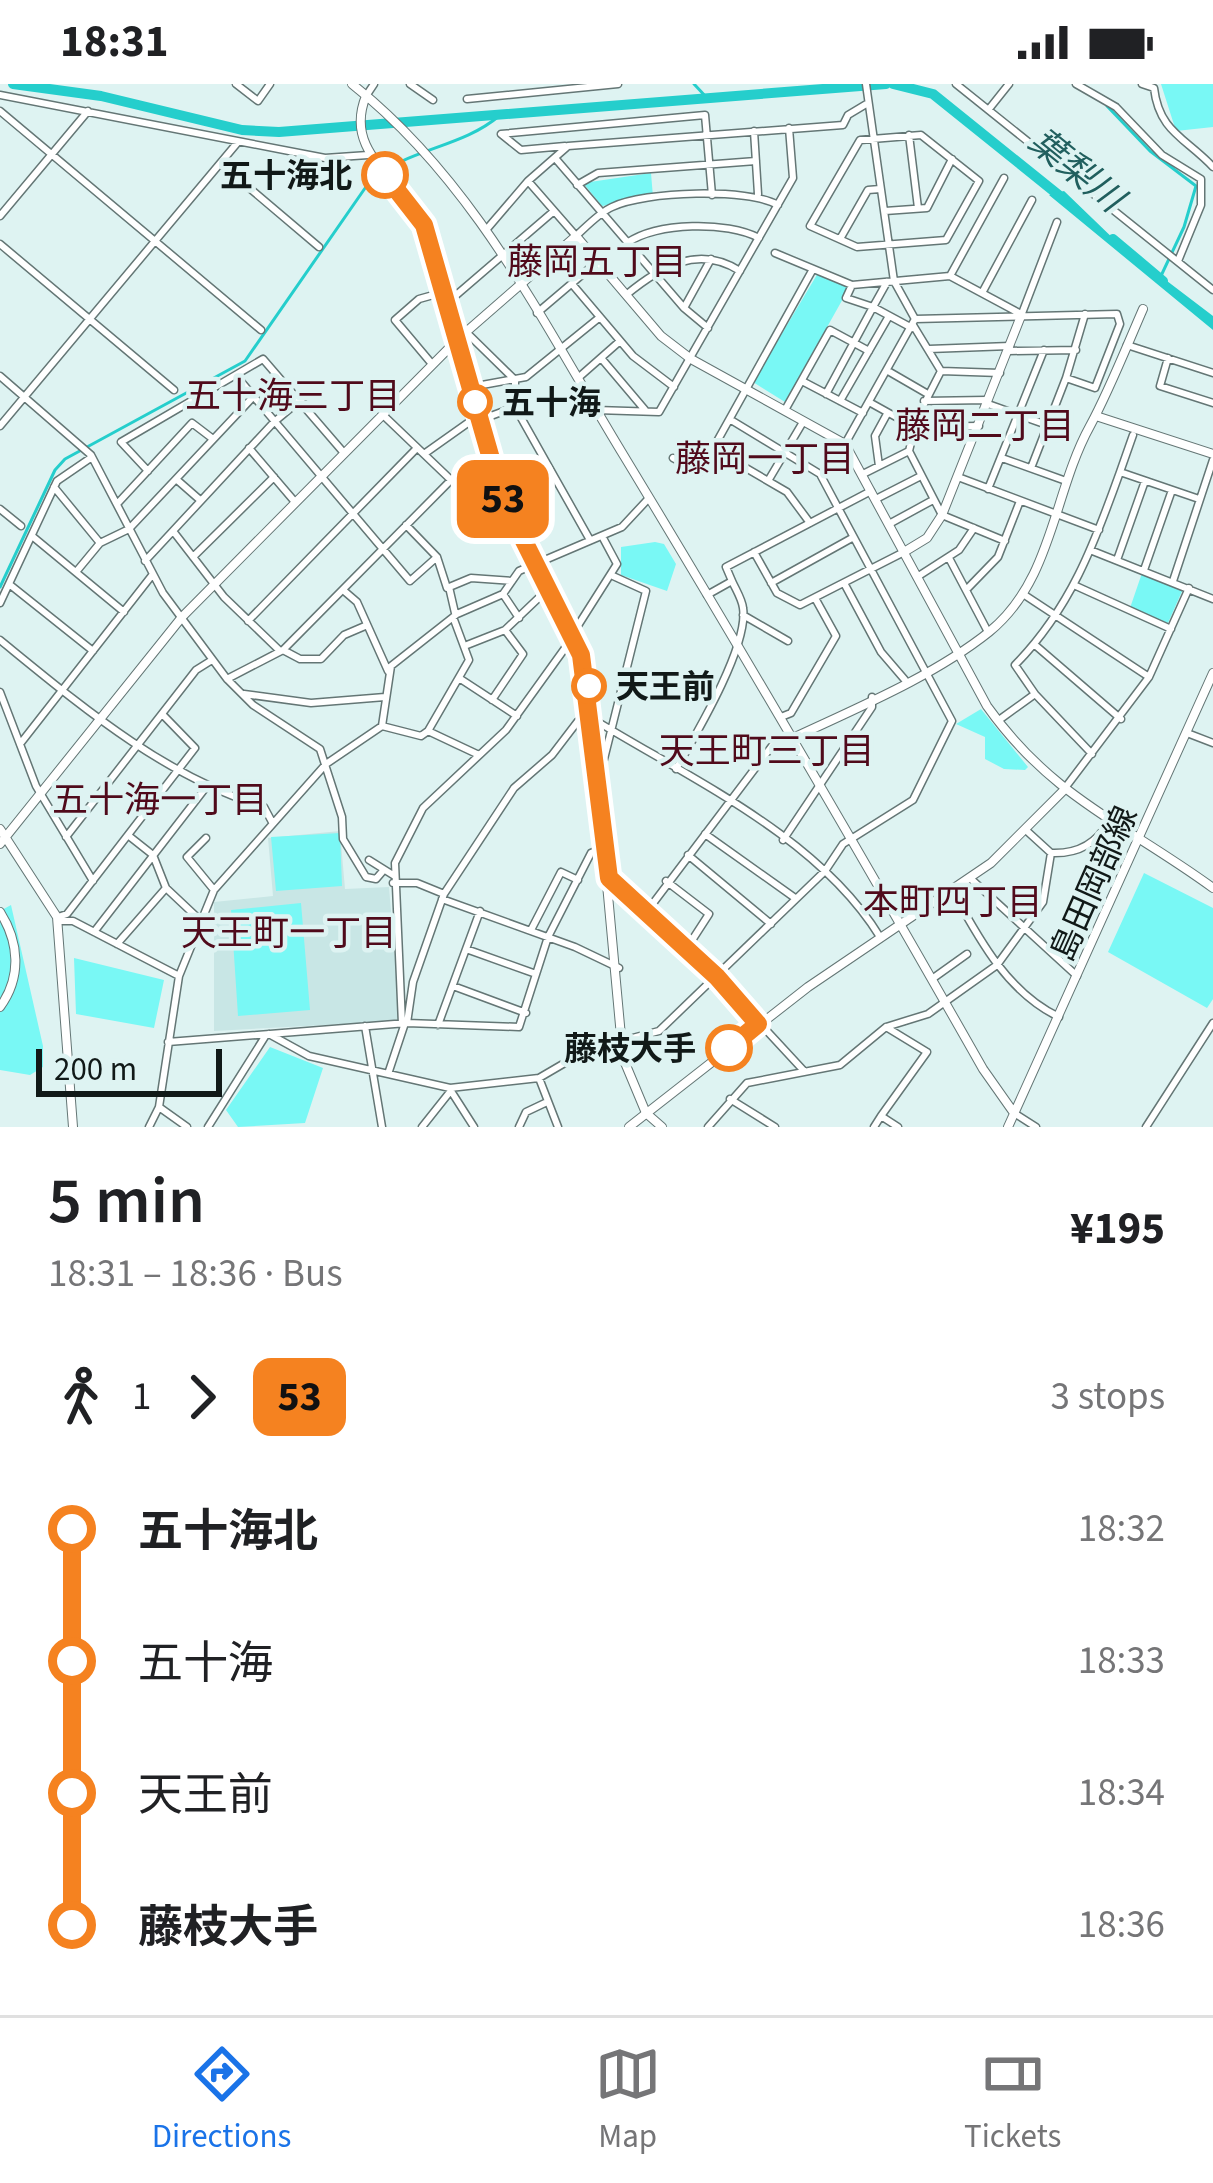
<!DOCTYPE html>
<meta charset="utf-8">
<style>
body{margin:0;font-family:"Source Sans 3","Noto Sans JP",sans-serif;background:#f6f6f6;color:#202124;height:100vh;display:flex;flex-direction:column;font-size:45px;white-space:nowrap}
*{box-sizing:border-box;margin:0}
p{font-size:39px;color:#757577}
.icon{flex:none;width:66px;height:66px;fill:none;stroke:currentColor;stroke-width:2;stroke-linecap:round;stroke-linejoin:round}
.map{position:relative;height:1043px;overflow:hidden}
.side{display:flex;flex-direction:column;background:#fff;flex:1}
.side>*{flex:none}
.badge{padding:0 24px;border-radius:18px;font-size:42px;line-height:78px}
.scale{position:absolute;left:36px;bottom:30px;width:186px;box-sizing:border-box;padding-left:12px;border:6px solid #111918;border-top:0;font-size:33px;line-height:42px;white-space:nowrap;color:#111918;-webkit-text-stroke:9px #def3f2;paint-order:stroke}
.map>.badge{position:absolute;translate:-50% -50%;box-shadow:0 0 0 6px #fff}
.legs{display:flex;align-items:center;gap:18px;height:132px;padding:0 48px;font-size:39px}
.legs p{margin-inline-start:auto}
.summary{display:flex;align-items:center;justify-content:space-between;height:204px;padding:0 48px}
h1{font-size:66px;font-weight:600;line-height:90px}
ul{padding:0 48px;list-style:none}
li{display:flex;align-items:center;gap:42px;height:132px;font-size:45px}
li i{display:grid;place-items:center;width:18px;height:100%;margin:0 15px;background:currentColor}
li i::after{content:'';width:30px;height:30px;margin:-15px;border:9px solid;border-radius:50%;background:#fff}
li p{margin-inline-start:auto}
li:first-child i{background:linear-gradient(#0000 50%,currentColor 0)}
li:last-child i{background:linear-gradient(currentColor 50%,#0000 0)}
.status{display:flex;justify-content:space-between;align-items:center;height:84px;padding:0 60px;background:#fff;direction:ltr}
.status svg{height:33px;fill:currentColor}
.tab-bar{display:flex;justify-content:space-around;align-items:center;height:168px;border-top:3px solid #e0e0e0;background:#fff;font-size:33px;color:#757577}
.tab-bar a{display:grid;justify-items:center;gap:6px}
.tab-bar .on{color:#1a73e8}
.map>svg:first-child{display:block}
.built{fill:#c8e6e5}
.green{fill:#79f8f5}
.water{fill:#25cecc}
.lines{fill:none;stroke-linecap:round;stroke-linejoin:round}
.stream{stroke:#25cecc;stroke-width:3}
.river{stroke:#25cecc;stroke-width:10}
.minor-casing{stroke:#647675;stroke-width:9}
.tertiary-casing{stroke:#647675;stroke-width:10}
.secondary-casing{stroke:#647675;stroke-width:10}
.minor{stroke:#fff;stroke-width:6}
.tertiary{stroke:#fff;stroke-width:8}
.secondary{stroke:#fff;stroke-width:8}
.line-1-casing{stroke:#fff;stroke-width:27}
.line-1{stroke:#f58220;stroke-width:18}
.stop-1-dot{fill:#fff;stroke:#f58220;stroke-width:6}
.labels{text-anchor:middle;stroke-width:9;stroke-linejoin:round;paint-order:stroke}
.stop-label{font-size:33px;font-weight:bold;fill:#111918;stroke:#def3f2;text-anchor:end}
.street-label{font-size:33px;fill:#111918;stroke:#def3f2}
.water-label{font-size:36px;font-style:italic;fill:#215f5e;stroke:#def3f2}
.neighbourhood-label{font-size:36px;fill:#500a1b;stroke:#def3f2}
</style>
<div class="status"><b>18:31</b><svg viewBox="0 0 49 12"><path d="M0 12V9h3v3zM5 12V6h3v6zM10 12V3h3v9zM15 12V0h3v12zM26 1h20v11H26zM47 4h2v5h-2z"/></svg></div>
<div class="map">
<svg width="1213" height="1043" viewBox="0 0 1213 1043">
<rect width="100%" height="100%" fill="#def3f2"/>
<path class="built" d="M 340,747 L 345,805 L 389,803 L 400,937 L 214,947 L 214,818 L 273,812 L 268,754 Z"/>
<path class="green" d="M 1161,0 L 1213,0 L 1213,43 L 1176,47 Z
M 651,89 L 653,113 L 602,122 L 583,99 Z
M 818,189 L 849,204 L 785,318 L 753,298 Z
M 655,458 L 664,460 L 676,480 L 667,507 L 621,491 L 621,463 Z
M 1142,489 L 1183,505 L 1168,539 L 1130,524 Z
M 981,625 L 1028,683 L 1025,686 L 1004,685 L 985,675 L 985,653 L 956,640 Z
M 340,749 L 342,802 L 276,807 L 271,753 Z
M 1144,789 L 1213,824 L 1213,915 L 1207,924 L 1108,868 Z
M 301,819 L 310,926 L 238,932 L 231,826 Z
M 11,821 L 43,962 L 43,983 L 30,991 L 0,986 L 0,827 Z
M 74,874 L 164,896 L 154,944 L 76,930 Z
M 270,963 L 323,984 L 305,1039 L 238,1043 L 226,1026 Z"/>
<path class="water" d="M 1064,107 L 1121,162 L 1213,232 L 1213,246 L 1049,111 Z"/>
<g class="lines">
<path class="stream" d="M 694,0 L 708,15
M 1107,22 L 1150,67 L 1196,102 L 1184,143 L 1160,194
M 0,503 L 55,386 L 65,375 L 245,277 L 370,97 C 409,64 461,64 499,32"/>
<path class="river" d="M 13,0 L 101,12 L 242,46 L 279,48 L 886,0
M 893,0 L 933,10 L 1066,117
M 1113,155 L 1163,197"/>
<g class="minor-casing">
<path id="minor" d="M 236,0 L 258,17 L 270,0
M 410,0 L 433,16
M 866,0 L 894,197 L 915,235
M 956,0 L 1213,206
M 1076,0 L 1116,23 L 1162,71 L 1201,95 L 1201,121 L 1178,177
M 1142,0 L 1154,4 C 1159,48 1186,54 1213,83
M 0,11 L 325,74 L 368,71
M 366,12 L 374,0
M 467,15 L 618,0
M 989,25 L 1009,0
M 0,27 L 261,246
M 754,47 L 758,110
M 909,51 L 918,124
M 921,51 L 979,97 L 946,156 L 857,163 L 810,142 L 860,56 Z
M 565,62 L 521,66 L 501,50 L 705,31 L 712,111
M 555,74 L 684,224 L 708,244
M 221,80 L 319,163
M 528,97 L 576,152 C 587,142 599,129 612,123 C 645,107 748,104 778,121
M 577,101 L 598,89 L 756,77
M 885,127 L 927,124 L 952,75
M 0,132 L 88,27
M 486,146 L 528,97 L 568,62 L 843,41 L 848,31 L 868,19
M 840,155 L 868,106 L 880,105
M 627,159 C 657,138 727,137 759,154
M 0,160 L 174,306
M 775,169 L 852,201 L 950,192 L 1019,229
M 950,192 L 1004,94
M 572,200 L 633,272 L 674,303
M 852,201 L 846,214 L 873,223 L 887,198
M 982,209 L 1032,116
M 626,211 C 660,183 698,160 740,187
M 447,219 L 554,127
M 684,224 L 711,175
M 537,229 L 597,178
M 1085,230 L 1066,294 L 1095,304
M 1021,232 L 1057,138
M 913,241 L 941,287
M 466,248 L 515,296 L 515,323 L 480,336
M 1127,261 L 1213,289
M 929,265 L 1010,262
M 1008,267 L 1076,266
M 601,274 L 645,326
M 1168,274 L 1160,302 L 1213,319
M 432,280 L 395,236 L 419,215 L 444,208
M 888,287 L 926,309
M 1000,289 L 941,287 L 917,334 L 909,367 L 942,431 L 1005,457
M 0,292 L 91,371 L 163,509 L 227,595 L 253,621 L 320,665 L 342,733 L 343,755 L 366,793 L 376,795 L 382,788
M 238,294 L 410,497 L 437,473
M 578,294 L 620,257
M 802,297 L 863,329
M 471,303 L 526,293 L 600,233
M 826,310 L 873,223 L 912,244
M 840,317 L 889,232
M 924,317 L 987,316
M 869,318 L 914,343 L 979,342
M 988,320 L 1047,341
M 515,323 L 590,456
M 596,326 L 659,328 L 793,94 L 789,44
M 785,326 L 830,246 L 869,267
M 0,342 L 238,58
M 845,360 L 915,235 L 1117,230 L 1120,240 L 1095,304
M 249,364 L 295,418
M 715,366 L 787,408 L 810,439
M 424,370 L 479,331
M 673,374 L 700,388 L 813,185
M 1002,374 L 1066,397
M 879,382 L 875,352 L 887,330
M 1031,384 L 1066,294
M 148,387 L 121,358 L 263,275 L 344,369
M 1120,388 L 1133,351
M 863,390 L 909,367
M 958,393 L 1099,446
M 176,395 L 200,416
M 768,397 L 803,338
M 54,403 L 100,459
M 988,405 L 1044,266
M 876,415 L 919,393
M 117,420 L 192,339 L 213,355
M 0,425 L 21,442
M 889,440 L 933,416
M 406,441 L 437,473 L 447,504 L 471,494 L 512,497
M 173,447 L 224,513 L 280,567
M 32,452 L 124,528
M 1090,466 L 1213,515
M 754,468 L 777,509 L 800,521 L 904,468
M 193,473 L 274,393
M 949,474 L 988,548
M 1117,476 L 1145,397
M 145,477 L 274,338 L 316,303
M 1144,486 L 1172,406
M 76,488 L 100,459 L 129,445 L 253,313
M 917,493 L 959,466 L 974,444
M 1173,497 L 1213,376
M 771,499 L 852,454
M 844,499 L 881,568 L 905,596
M 9,500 L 93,567
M 1076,502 L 1171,545
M 449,503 L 455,529
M 343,506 L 357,518 L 388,587
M 966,506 L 998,473 L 1020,417
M 503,510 L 519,534
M 1023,510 L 1149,593
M 707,511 L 732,497 L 726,483 L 871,407
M 0,519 L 57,397 L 92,373
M 743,531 L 788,557
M 248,537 L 417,364
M 572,551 L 617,480 L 602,452
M 0,556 C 81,622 163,692 264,723 L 272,738
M 467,561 L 505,546 L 548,505
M 1035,561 L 1121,635
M 283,566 L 300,575 L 321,575 L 344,551 L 365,542
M 459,594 L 517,632
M 227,595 L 283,566 L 451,396 L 382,330
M 0,608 L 36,702 L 93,797
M 244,610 L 311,619 L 385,613
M 1035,610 L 1092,670
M 492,616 L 523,570 L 505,546
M 781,633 L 791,629 L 836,552 L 815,514
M 999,636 L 1035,610 L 1015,581 C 1070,525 1094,461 1120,388 L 1199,415
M 382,642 L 421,652 L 428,647 L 469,576 L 453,533
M 428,647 L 479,671
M 1187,649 L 1213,659
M 20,660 L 153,490
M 597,681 L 603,679 L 646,507 L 613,492
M 676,685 C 695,652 749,562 743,524 C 742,515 736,506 732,497
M 1065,704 L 1149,593 L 1189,504
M 1028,748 L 1051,769 C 1077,770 1096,761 1108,738
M 705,750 L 795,814
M 66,753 L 196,586 L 212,576
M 206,754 L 187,773 L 214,806
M 783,756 L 872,623 L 872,613
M 688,771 L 771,840
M 369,776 L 393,791
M 609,793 L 717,893 L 804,987
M 970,794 L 1077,892
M 666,797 L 709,830 L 687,864
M 393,799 L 417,799 L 444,810
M 166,804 L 200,836
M 952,806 C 979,855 1007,908 1059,933
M 442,815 L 575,863 L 619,884
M 648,826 L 778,654
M 58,833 L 67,830 L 195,664 L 163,631
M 58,837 L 73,837 L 179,892
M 531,846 L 561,788 L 578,796
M 94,848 L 207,702
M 117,860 L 166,804 L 153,771 L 129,752
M 466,865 L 536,890
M 932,895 L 967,870
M 453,902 L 526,929
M 407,939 L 413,898 L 444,810 L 514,704 L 552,671 L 578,637 L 598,638 C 695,697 819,754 880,853
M 402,940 L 395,779 L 423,724 L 506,646 L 573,553
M 438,941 L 480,827
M 365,942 L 382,1043
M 269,950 L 309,972 L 450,1004 L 539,994 L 587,966 L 659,947 L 825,787 L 843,760 L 913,716 L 952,637 L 820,390 L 731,336
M 168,958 L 407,939 L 519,943 L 548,853 L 591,769 L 603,764
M 388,990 L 405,939
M 539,994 L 558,1043
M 451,1007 L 474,1043
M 730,1015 L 775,1043
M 159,1023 L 187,1043
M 1014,1029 L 1036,1043
M 881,1032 L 927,968 L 886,943
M 149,1043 L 159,1023 L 179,892 L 214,806 L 326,680 L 382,642 L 391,582 L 457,530 L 503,510 L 519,487 L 622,443 L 649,414
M 208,1043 L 266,951
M 422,1043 L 453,1004
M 519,1043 L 526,1028 L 545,1019
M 708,1043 L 747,999 L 840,981 L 886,943 L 928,930 L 997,881 L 1043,818 L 1051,769
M 874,1043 L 881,1032 L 898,1043
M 1146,1043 L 1213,939"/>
</g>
<g class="tertiary-casing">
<path id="tertiary" d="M 1099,333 L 1213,370
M 904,468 L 927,454 L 942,431 L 1021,232
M 793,654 C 857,624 934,592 989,548 C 1053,496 1053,409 1090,342 C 1109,307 1126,264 1143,225
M 0,745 L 57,833 L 73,1043
M 0,760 L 182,533 L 458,255 L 576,152 L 661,252 L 691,275 L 845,360 L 987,622 C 1052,714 1127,741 1213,804
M 0,828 C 19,858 22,893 0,923
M 629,1043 L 808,903 L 991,779 L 1063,707"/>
</g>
<g class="secondary-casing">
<path id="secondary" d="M 352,0 C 475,97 544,241 624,372 C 747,575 866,779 983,985 L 1014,1029
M 366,12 C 342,71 405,95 425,141 L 502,413 L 573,553 L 588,594 L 623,974 L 646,1029 L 662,1043
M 1008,1043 L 1213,589"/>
</g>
<use href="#minor" class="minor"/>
<use href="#tertiary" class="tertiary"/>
<use href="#secondary" class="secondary"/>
</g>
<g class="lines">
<g class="line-1-casing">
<path id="line-1" d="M 385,91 L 424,141 L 502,413 L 581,571 L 609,794 L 717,893 L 758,940 L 729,964"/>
</g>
<use href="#line-1" class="line-1"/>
</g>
<g class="stop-1-dot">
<circle cx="385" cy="91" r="21"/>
<circle cx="475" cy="318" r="15"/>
<circle cx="589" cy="602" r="15"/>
<circle cx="729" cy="964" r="21"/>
</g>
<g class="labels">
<g class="stop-label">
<text x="352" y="103">五十海北</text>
<text x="502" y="330" text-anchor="start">五十海</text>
<text x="616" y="614" text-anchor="start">天王前</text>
<text x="696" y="976">藤枝大手</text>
</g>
<g class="street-label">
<text transform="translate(1093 799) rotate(-66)" y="12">島田岡部線</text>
</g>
<g class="water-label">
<text transform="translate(1077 85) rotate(39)" y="13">葉梨川</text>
</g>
<g class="neighbourhood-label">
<text x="597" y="190">藤岡五丁目</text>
<text x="293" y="324">五十海三丁目</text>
<text x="985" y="354">藤岡二丁目</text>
<text x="765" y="387">藤岡一丁目</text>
<text x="767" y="679">天王町三丁目</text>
<text x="160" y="728">五十海一丁目</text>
<text x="953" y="830">本町四丁目</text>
<text x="289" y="861">天王町一丁目</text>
</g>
</g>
</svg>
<div class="scale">200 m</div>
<b class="badge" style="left:503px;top:415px;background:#f58220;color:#111">53</b>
</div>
<section class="side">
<div class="summary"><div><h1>5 min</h1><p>18:31 – 18:36 · Bus</p></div><b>¥195</b></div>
<div class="legs"><svg class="icon" aria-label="walk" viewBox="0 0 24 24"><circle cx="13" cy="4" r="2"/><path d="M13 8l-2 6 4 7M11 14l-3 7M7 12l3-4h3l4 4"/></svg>1<svg class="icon" aria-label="forward" viewBox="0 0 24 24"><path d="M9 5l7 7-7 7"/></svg><b class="badge" style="background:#f58220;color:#111">53</b><p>3 stops</p></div>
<ul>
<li><i style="color:#f58220"></i><b>五十海北</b><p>18:32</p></li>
<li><i style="color:#f58220"></i><span>五十海</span><p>18:33</p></li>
<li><i style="color:#f58220"></i><span>天王前</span><p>18:34</p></li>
<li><i style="color:#f58220"></i><b>藤枝大手</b><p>18:36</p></li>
</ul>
</section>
<nav class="tab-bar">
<a class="on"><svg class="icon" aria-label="directions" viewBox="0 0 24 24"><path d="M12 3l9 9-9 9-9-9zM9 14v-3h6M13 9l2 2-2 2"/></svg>Directions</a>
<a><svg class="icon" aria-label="map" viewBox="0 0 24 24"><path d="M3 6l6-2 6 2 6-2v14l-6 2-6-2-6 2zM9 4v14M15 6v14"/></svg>Map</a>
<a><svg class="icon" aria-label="tickets" viewBox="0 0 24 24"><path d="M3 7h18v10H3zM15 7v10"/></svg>Tickets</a>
</nav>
